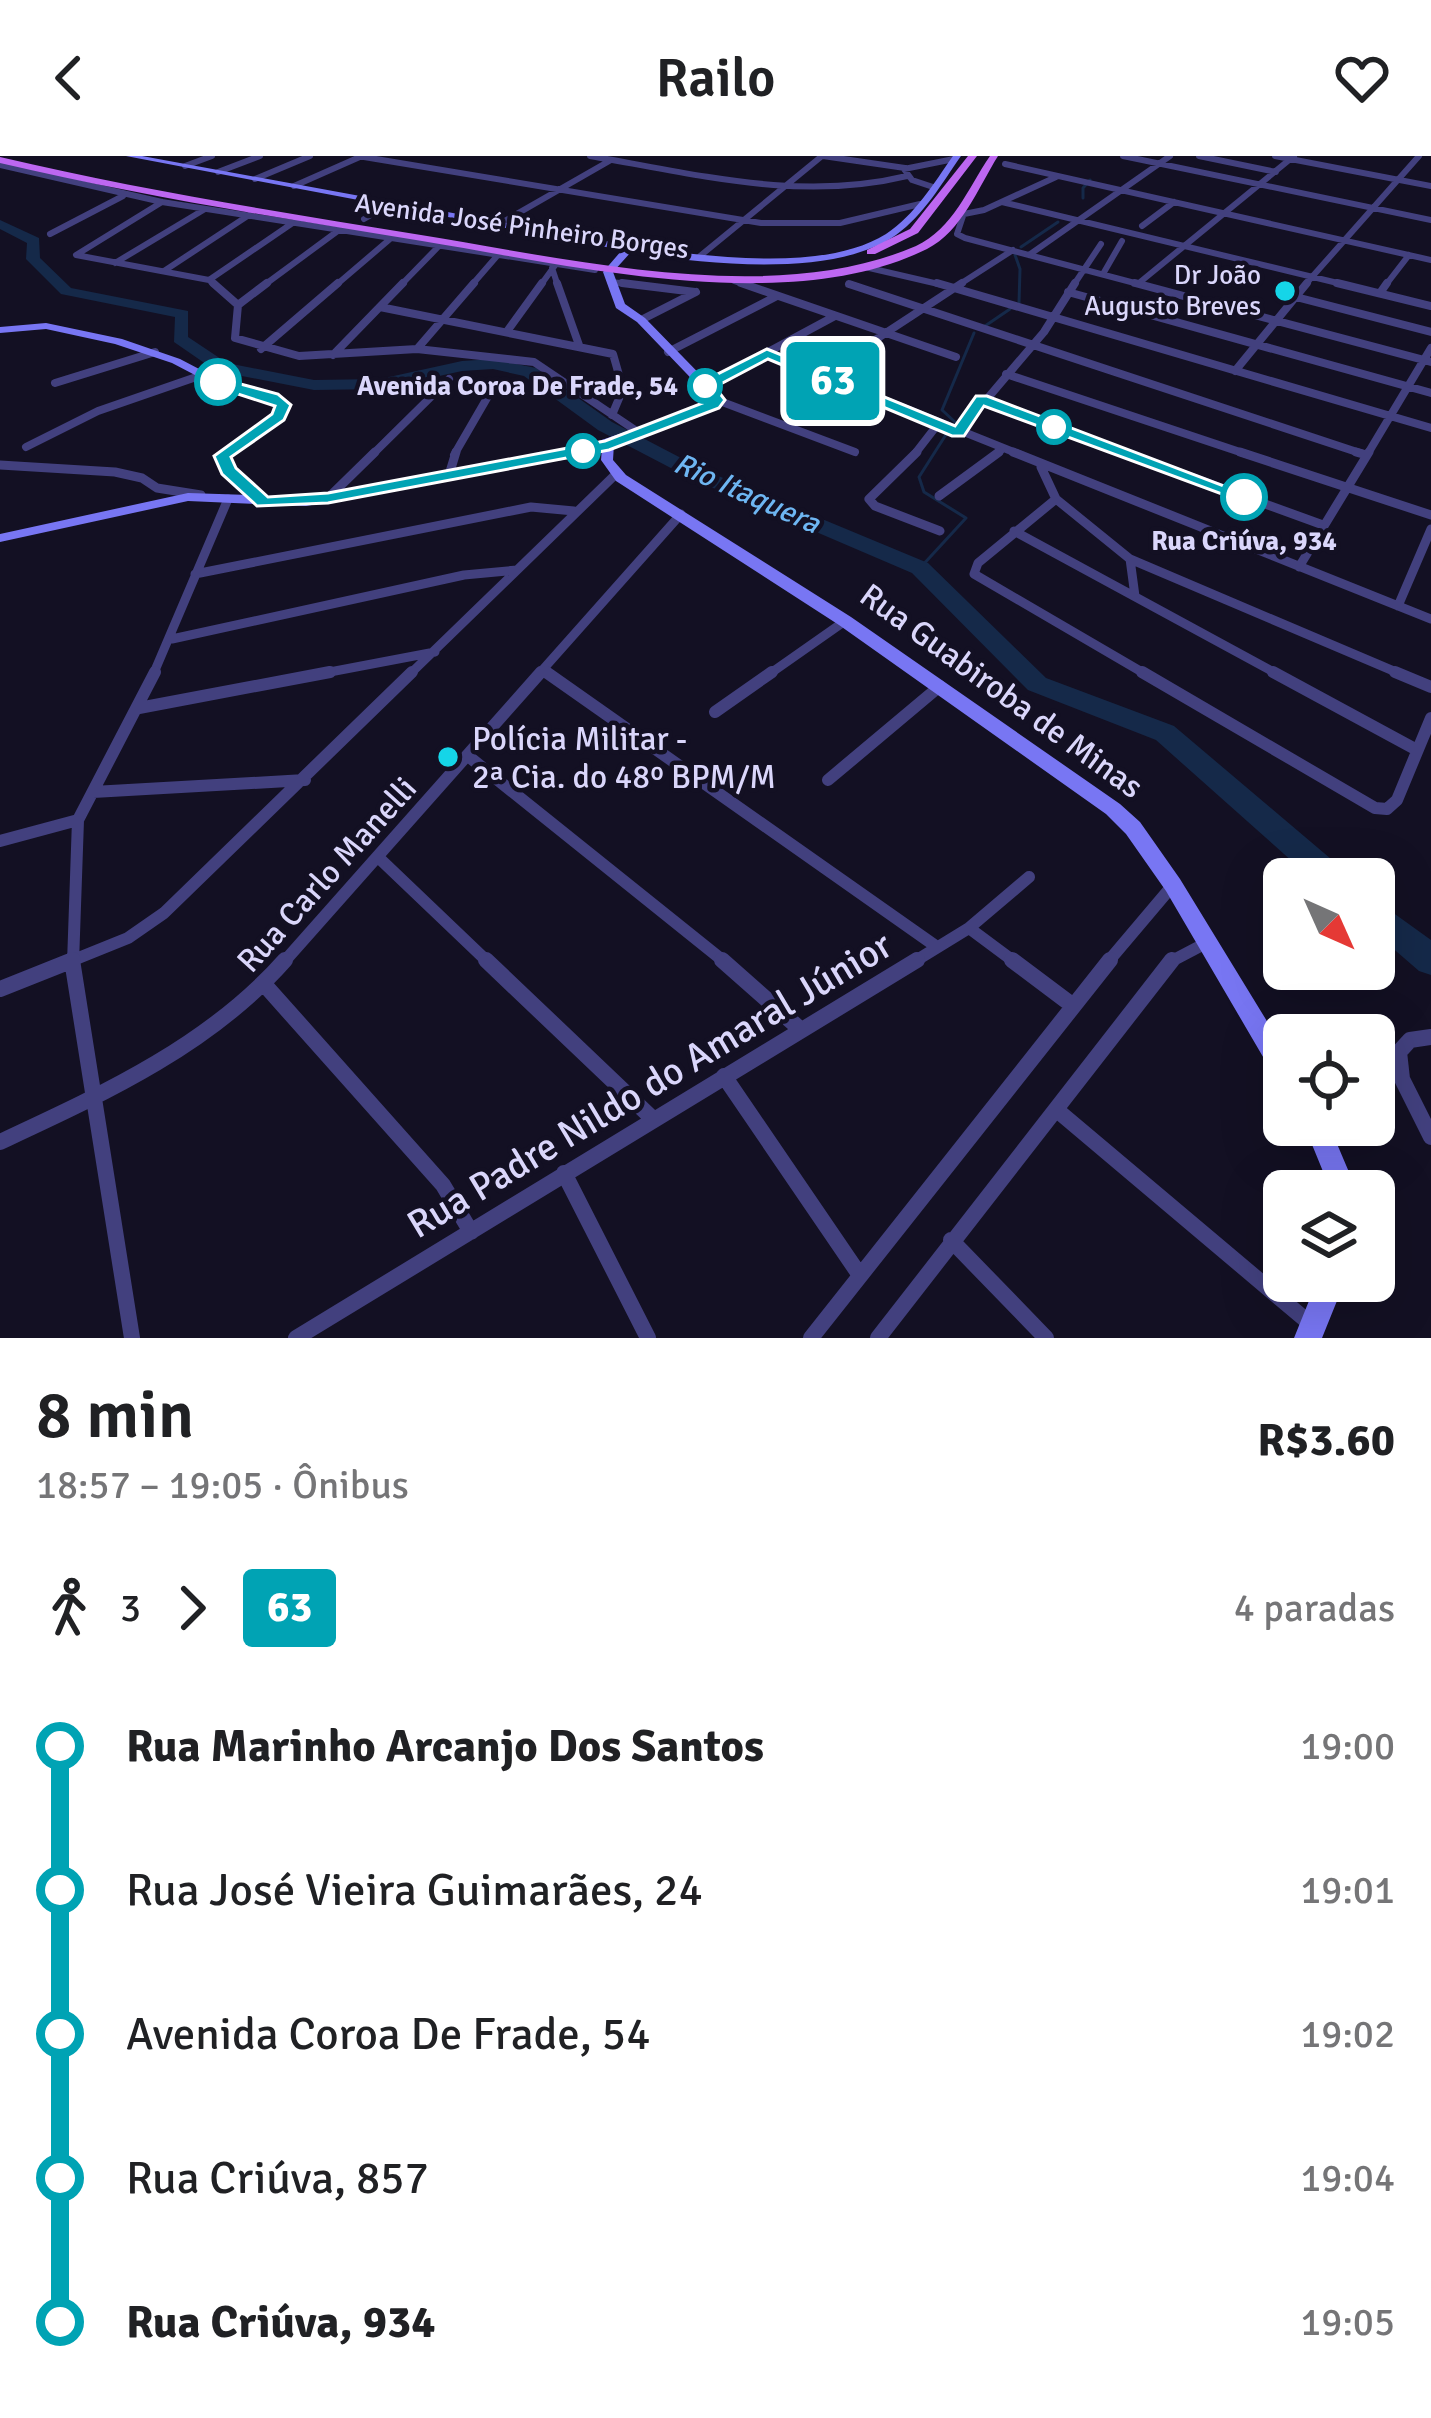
<!DOCTYPE html>
<html lang="pt">
<meta charset="utf-8">
<style>
body{margin:0;font-family:Signika,sans-serif;background:#f6f6f6;color:#202124;height:100vh;display:flex;flex-direction:column;font-size:45px;white-space:nowrap}
*{box-sizing:border-box;margin:0}
p{font-size:39px;color:#757577}
.icon{flex:none;width:66px;height:66px;fill:none;stroke:currentColor;stroke-width:2;stroke-linecap:round;stroke-linejoin:round}
.map{position:relative;height:1182px;overflow:hidden}
.drawer{display:flex;flex-direction:column;background:#fff;flex:1}
.drawer>*{flex:none}
.badge{padding:0 24px;border-radius:9px;font-size:42px;line-height:78px}
.needle{width:78px;rotate:135deg}
.buttons{position:absolute;left:1263px;top:702px;display:grid;gap:24px}
.buttons a{display:grid;place-items:center;width:132px;height:132px;border-radius:18px;background:#fff;box-shadow:0 12px 48px #0002;font-size:60px}
.map>.badge{position:absolute;translate:-50% -50%;box-shadow:0 0 0 6px #fff}
.legs{display:flex;align-items:center;gap:18px;height:132px;padding:0 36px;font-size:39px}
.legs p{margin-inline-start:auto}
.overview{display:flex;align-items:center;justify-content:space-between;height:204px;padding:0 36px}
h1{font-size:66px;font-weight:600;line-height:90px}
ul{padding:0 36px;list-style:none}
li{display:flex;align-items:center;gap:42px;height:144px;font-size:45px}
li i{display:grid;place-items:center;width:18px;height:100%;margin:0 15px;background:currentColor}
li i::after{content:'';width:30px;height:30px;margin:-15px;border:9px solid;border-radius:50%;background:#fff}
li p{margin-inline-start:auto}
li:first-child i{background:linear-gradient(#0000 50%,currentColor 0)}
li:last-child i{background:linear-gradient(currentColor 50%,#0000 0)}
header{display:flex;justify-content:space-between;align-items:center;height:156px;padding:0 36px;background:#fff;font-size:54px;font-weight:600}
.map>svg:first-child{display:block}
.lines{fill:none;stroke-linecap:round;stroke-linejoin:round}
.stream{stroke:#152949;stroke-width:3}
.river{fill:#152949;fill-rule:evenodd}
.street-far4{stroke:#42407e;stroke-width:6}
.street-far3{stroke:#42407e;stroke-width:8}
.street-far2{stroke:#42407e;stroke-width:9}
.street-far1{stroke:#42407e;stroke-width:12}
.street{stroke:#42407e;stroke-width:16}
.secondary{fill:#7876f3;fill-rule:evenodd}
.primary{fill:#bd67f1;fill-rule:evenodd}
.line-1{fill:#00a3b4;stroke:#fff;stroke-width:3}
.poi-dot{fill:#15d5e8;stroke:#131023;stroke-width:4.5}
.stop-1-dot{fill:#fff;stroke:#00a3b4;stroke-width:6}
.labels{text-anchor:middle;stroke-width:9;stroke-linejoin:round;paint-order:stroke}
.far-street-label{font-size:27px;fill:#dad6fb;stroke:#131023}
.far-poi-label{font-size:27px;fill:#dad6fb;stroke:#131023;text-anchor:end}
.far-stop-label{font-size:27px;font-weight:bold;fill:#dad6fb;stroke:#131023;text-anchor:end}
.far-water-label{font-size:30px;font-style:italic;fill:#6eb6f2;stroke:#131023}
.street-label{font-size:33px;fill:#dad6fb;stroke:#131023}
.poi-label{font-size:33px;fill:#dad6fb;stroke:#131023;text-anchor:start}
.near-street-label{font-size:39px;fill:#dad6fb;stroke:#131023}
</style>
<header><svg class="icon" aria-label="back" viewBox="0 0 24 24"><path d="M15 5l-7 7 7 7"/></svg>Railo<svg class="icon" aria-label="heart" viewBox="0 0 24 24"><path d="M12 20l-8-8c-3-5 5-10 8-4 3-6 11-1 8 4z"/></svg></header>
<div class="map">
<svg width="1431" height="1182" viewBox="0 0 1431 1182">
<rect width="100%" height="100%" fill="#131023"/>
<g class="lines">
<path class="stream" d="M 1083,42 L 1083,32 L 1090,24
M 1021,91 L 1058,66
M 1015,99 L 1020,113 L 1019,147
M 985,170 L 1010,153
M 955,266 L 942,254 L 974,177
M 920,412 L 966,362 L 924,336 L 919,321 L 947,277"/>
<path class="river" d="M 0,64 L 39,82 L 40,102 L 71,132 L 188,155 L 188,181 L 227,207 L 314,224 L 380,223 L 462,205 L 493,203 L 536,212 L 612,266 L 704,314 L 928,407 L 1046,522 L 1174,570 L 1344,714 L 1348,723 L 1312,723 L 1156,584 L 1028,534 L 912,417 L 690,322 L 598,274 L 524,220 L 493,213 L 462,215 L 380,233 L 314,234 L 216,215 L 174,186 L 175,161 L 61,138 L 26,103 L 27,87 L 0,73 Z
M 1374,743 L 1431,784 L 1431,819 L 1419,815 L 1374,776 Z"/>
<path class="street-far4" d="M 358,0 L 761,67 L 840,67 L 920,48
M 590,0 C 696,18 800,46 907,20
M 823,0 L 905,12
M 1123,0 L 1431,64
M 1199,0 L 1276,16
M 1275,0 L 1431,30
M 1005,8 L 1431,104
M 0,9 L 162,46 L 595,114
M 185,10 L 212,0
M 218,16 L 260,0
M 255,23 L 310,0
M 294,30 L 362,0
M 933,31 L 912,24 L 904,13 L 954,3
M 162,46 L 76,99 L 209,124 L 216,130
M 1002,46 L 1350,130
M 959,59 L 984,54 L 1056,21
M 963,60 L 957,78 L 965,82 L 1146,130
M 364,63 L 392,47
M 501,67 L 611,4
M 1142,70 L 1174,46
M 50,78 L 123,40
M 1029,99 L 1170,0
M 700,100 L 822,0
M 115,107 L 205,53
M 865,111 L 947,130
M 552,112 L 558,130
M 164,115 L 249,59
M 1103,118 L 1122,85
M 209,124 L 297,64
M 734,125 L 749,130
M 611,126 L 647,130
M 1139,127 L 1294,0
M 849,128 L 856,130
M 263,130 L 339,74
M 335,130 L 390,83
M 400,130 L 438,91
M 471,130 L 497,100
M 540,130 L 556,108
M 957,130 L 1013,94
M 1073,130 L 1101,88
M 1304,130 L 1419,0
M 1385,130 L 1409,99"/>
<path class="street-far3" d="M 213,127 L 238,149 L 235,182 L 299,200 L 417,193 L 534,206 L 641,278
M 557,127 L 579,189
M 622,127 L 695,136
M 741,127 L 956,201
M 937,127 L 1431,272
M 1135,127 L 1431,206
M 1337,127 L 1431,150
M 849,128 L 1363,298
M 1068,136 L 1431,237
M 1380,137 L 1387,127
M 1296,141 L 1431,176
M 238,149 L 267,127
M 380,151 L 613,198 L 623,233 L 612,259
M 641,164 L 696,136
M 508,174 L 542,127
M 261,193 L 338,127
M 417,193 L 474,127
M 668,196 L 777,140
M 767,197 L 1021,299
M 333,199 L 403,127
M 1235,215 L 1307,127
M 1006,218 L 1249,299
M 820,220 L 962,127
M 55,227 L 155,196
M 705,230 L 835,160
M 717,244 L 855,296
M 981,244 L 1131,299
M 958,277 L 1044,176 L 1075,127
M 26,291 L 98,255 L 202,219
M 372,299 L 449,223
M 454,299 L 494,230
M 914,299 L 938,268
M 995,299 L 1001,294
M 1367,299 L 1431,192"/>
<path class="street-far2" d="M 917,296 L 869,343 L 875,350 L 940,375
M 1013,296 L 1431,463
M 1122,296 L 1323,369
M 1240,296 L 1431,359
M 1356,296 L 1363,298
M 0,309 L 115,316 L 142,322 L 157,332 L 201,339
M 1041,311 L 1056,343 L 1130,403 L 1135,440
M 449,319 L 456,296
M 939,340 L 999,296
M 328,342 L 375,296
M 1056,343 L 978,407 L 974,418 L 1147,519
M 1014,375 L 1279,519
M 1130,403 L 1403,519
M 1299,411 L 1369,296
M 195,418 L 531,351 L 574,355
M 1398,450 L 1431,373
M 172,483 L 464,419 L 517,414
M 543,514 L 550,519
M 153,519 L 228,343
M 314,519 L 435,496
M 409,519 L 616,318
M 538,519 L 681,358
M 768,519 L 845,465"/>
<path class="street-far1" d="M 546,516 L 937,791
M 1142,516 L 1375,652 L 1387,653 L 1397,644 L 1431,562
M 1273,516 L 1417,594
M 1395,516 L 1431,531
M 139,552 L 330,516
M 715,556 L 772,516
M 468,600 L 726,807
M 828,624 L 940,530
M 93,636 L 305,624
M 0,685 L 78,664 L 155,516
M 379,702 L 489,807
M 969,772 L 1016,807
M 66,807 L 128,782 L 164,757 L 412,516
M 73,807 L 78,664
M 283,807 L 541,516
M 912,807 L 969,772 L 1029,721
M 1107,807 L 1173,729
M 1168,807 L 1208,786"/>
<path class="street" d="M 72,804 L 132,1182
M 486,804 L 653,963
M 722,804 L 800,873
M 1012,804 L 1072,849
M 264,828 L 443,1029 L 471,1076
M 0,833 L 73,804
M 1431,881 L 1410,884 L 1399,896 L 1402,923 L 1431,981
M 724,920 L 859,1118
M 1058,955 L 1313,1170
M 0,986 C 103,938 209,890 285,804
M 564,1017 L 648,1182
M 951,1084 L 1046,1182
M 296,1182 L 917,804
M 811,1182 L 1110,804
M 878,1182 L 1172,804"/>
<path class="secondary" d="M 126,0 L 142,0 L 655,94 C 721,101 827,115 886,78 C 915,59 934,27 953,0 L 961,0 C 942,27 924,59 896,79 C 833,123 703,108 631,96 L 613,116 L 625,148 L 645,162 L 722,241 L 707,257 L 614,288 L 613,304 L 626,319 L 851,461 L 1120,648 L 1140,666 L 1180,723 L 1284,893 L 1284,927 L 1276,923 L 1166,735 L 1126,678 L 1106,658 L 839,469 L 616,325 L 601,304 L 602,292 L 571,302 L 306,350 L 188,345 L 0,386 L 0,378 L 188,337 L 249,339 L 223,317 L 217,300 L 278,254 L 275,247 L 214,229 L 172,207 L 115,188 L 46,173 L 0,177 L 0,171 L 46,167 L 122,183 L 180,203 L 222,225 L 284,242 L 290,254 L 282,264 L 230,301 L 234,312 L 266,340 L 306,342 L 569,295 L 699,251 L 709,241 L 637,166 L 616,152 L 603,116 L 622,94 Z
M 1304,969 L 1329,969 L 1357,1035 L 1331,1035 Z
M 1317,1125 L 1345,1125 L 1322,1182 L 1294,1182 Z"/>
<path class="primary" d="M 968,0 L 977,0 L 918,77 L 875,98 L 867,98 L 867,94 L 910,73 Z
M 990,0 L 998,0 C 978,32 962,75 927,93 C 788,162 569,109 422,85 C 281,62 140,40 0,7 L 0,1 C 139,34 280,56 421,79 C 570,103 773,152 916,90 C 953,73 968,32 990,0 Z"/>
</g>
<path class="line-1" d="M 767,193 L 955,270 L 976,240 L 987,240 L 1253,341 L 1238,344 L 984,250 L 964,280 L 952,280 L 768,203 L 715,231 L 725,244 L 719,252 L 609,294 L 328,347 L 257,350 L 222,318 L 214,300 L 272,258 L 275,250 L 213,230 L 213,223 L 218,222 L 278,238 L 291,249 L 284,264 L 231,301 L 236,312 L 268,341 L 328,337 L 605,285 L 708,245 L 700,227 Z"/>
<g class="poi-dot">
<circle cx="1285" cy="135" r="12"/>
<circle cx="448" cy="601" r="12"/>
</g>
<g class="stop-1-dot">
<circle cx="218" cy="226" r="21"/>
<circle cx="705" cy="230" r="15"/>
<circle cx="1054" cy="271" r="15"/>
<circle cx="583" cy="295" r="15"/>
<circle cx="1244" cy="341" r="21"/>
</g>
<g class="labels">
<g class="far-street-label">
<text transform="translate(522 70) rotate(8)" y="9">Avenida José Pinheiro Borges</text>
</g>
<g class="far-poi-label">
<text x="1261" y="128">Dr João<tspan x="1261" dy="31">Augusto Breves</tspan></text>
</g>
<g class="far-stop-label">
<text x="678" y="239">Avenida Coroa De Frade, 54</text>
<text x="1244" y="394" text-anchor="middle">Rua Criúva, 934</text>
</g>
<g class="far-water-label">
<text transform="translate(747 337) rotate(24)" y="10">Rio Itaquera</text>
</g>
<g class="street-label">
<text transform="translate(1002 534) rotate(36)" y="12">Rua Guabiroba de Minas</text>
<text transform="translate(326 718) rotate(-48)" y="12">Rua Carlo Manelli</text>
</g>
<g class="poi-label">
<text x="472" y="594">Polícia Militar -<tspan x="472" dy="38">2ª Cia. do 48º BPM/M</tspan></text>
</g>
<g class="near-street-label">
<text transform="translate(649 928) rotate(-31)" y="14">Rua Padre Nildo do Amaral Júnior</text>
</g>
</g>
</svg>
<div class="buttons">
<a><svg class="needle" viewBox="-14 -14 28 28"><path d="M0-13l5 13h-10z" fill="#e53935"/><path d="M0 13l5-13h-10z" fill="#757577"/></svg></a>
<a><svg class="icon" aria-label="locate" viewBox="0 0 24 24"><circle cx="12" cy="12" r="6"/><path d="M12 2v4M12 18v4M2 12h4M18 12h4"/></svg></a>
<a><svg class="icon" aria-label="layers" viewBox="0 0 24 24"><path d="M12 4l9 5-9 5-9-5zM3 14l9 5 9-5"/></svg></a>
</div>
<b class="badge" style="left:833px;top:225px;background:#00a3b4;color:#fff">63</b>
</div>
<section class="drawer">
<div class="overview"><div><h1>8 min</h1><p>18:57 – 19:05 · Ônibus</p></div><b>R$3.60</b></div>
<div class="legs"><svg class="icon" aria-label="walk" viewBox="0 0 24 24"><circle cx="13" cy="4" r="2"/><path d="M13 8l-2 6 4 7M11 14l-3 7M7 12l3-4h3l4 4"/></svg>3<svg class="icon" aria-label="forward" viewBox="0 0 24 24"><path d="M9 5l7 7-7 7"/></svg><b class="badge" style="background:#00a3b4;color:#fff">63</b><p>4 paradas</p></div>
<ul>
<li><i style="color:#00a3b4"></i><b>Rua Marinho Arcanjo Dos Santos</b><p>19:00</p></li>
<li><i style="color:#00a3b4"></i><span>Rua José Vieira Guimarães, 24</span><p>19:01</p></li>
<li><i style="color:#00a3b4"></i><span>Avenida Coroa De Frade, 54</span><p>19:02</p></li>
<li><i style="color:#00a3b4"></i><span>Rua Criúva, 857</span><p>19:04</p></li>
<li><i style="color:#00a3b4"></i><b>Rua Criúva, 934</b><p>19:05</p></li>
</ul>
</section>
